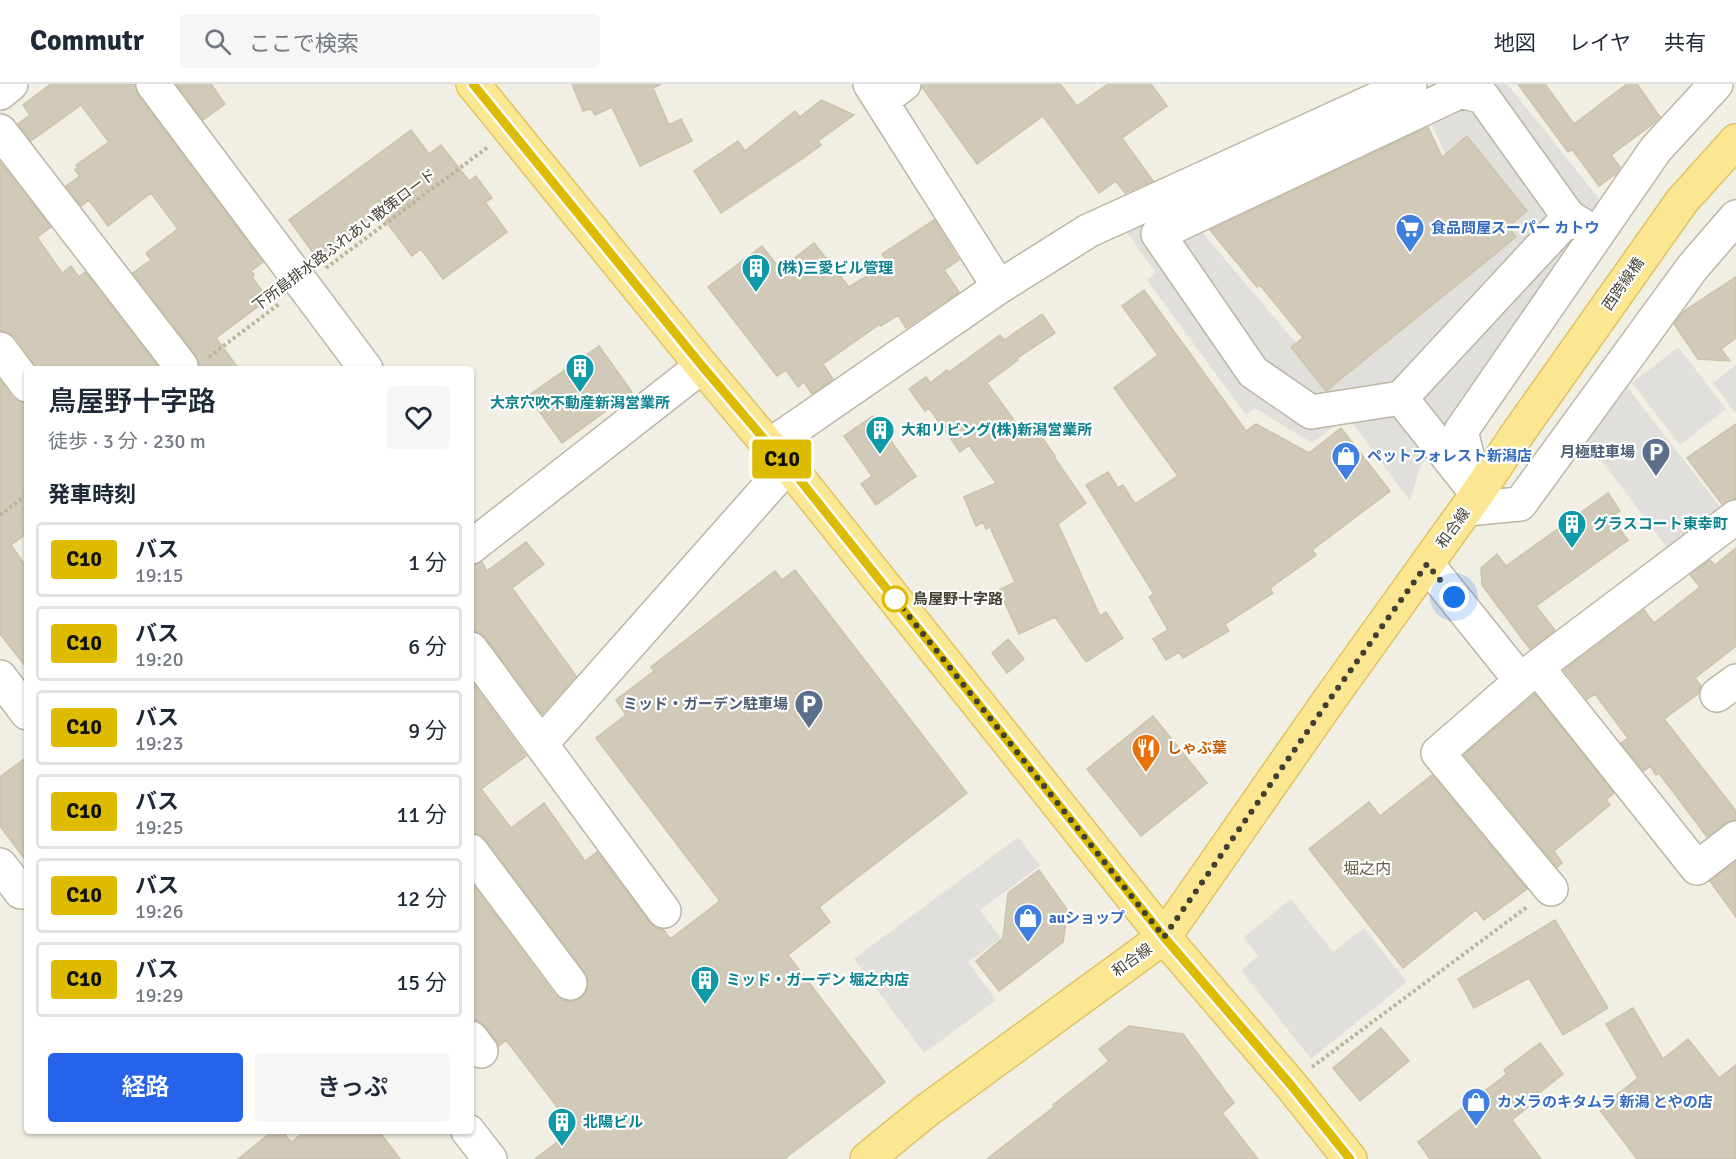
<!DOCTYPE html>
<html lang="ja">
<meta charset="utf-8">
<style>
body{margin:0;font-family:Signika,"Noto Sans JP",sans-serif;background:#f6f6f7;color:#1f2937;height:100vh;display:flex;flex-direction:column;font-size:22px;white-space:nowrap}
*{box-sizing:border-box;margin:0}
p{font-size:20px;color:#747a83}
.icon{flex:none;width:33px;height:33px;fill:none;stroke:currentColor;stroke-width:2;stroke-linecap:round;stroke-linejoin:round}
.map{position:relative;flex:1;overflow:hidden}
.drawer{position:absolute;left:24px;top:282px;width:450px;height:768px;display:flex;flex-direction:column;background:#fff;border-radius:6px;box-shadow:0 2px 4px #0004}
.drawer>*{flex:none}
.badge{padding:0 12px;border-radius:4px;font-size:21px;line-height:39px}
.you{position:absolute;width:30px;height:30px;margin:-15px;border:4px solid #fff;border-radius:50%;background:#1a73e8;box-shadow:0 0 0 9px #1a73e833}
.map>.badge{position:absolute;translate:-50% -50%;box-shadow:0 0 0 3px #fff}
h2{padding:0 24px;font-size:22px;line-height:54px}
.round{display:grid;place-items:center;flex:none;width:63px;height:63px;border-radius:6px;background:#f6f6f7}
.overview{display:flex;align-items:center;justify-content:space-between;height:102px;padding:0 24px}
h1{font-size:28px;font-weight:600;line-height:45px}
.cta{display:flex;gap:12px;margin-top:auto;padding:12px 24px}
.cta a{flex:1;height:69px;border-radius:6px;background:#2563eb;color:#fff;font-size:24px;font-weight:600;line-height:69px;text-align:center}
.cta a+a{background:#f6f6f7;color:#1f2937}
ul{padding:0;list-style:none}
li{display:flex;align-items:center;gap:18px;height:75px;margin:0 12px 9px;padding:0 12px;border:3px solid #e0e1e3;border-radius:6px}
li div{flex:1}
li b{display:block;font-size:22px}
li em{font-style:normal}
li .badge{min-width:66px;font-weight:700;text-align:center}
header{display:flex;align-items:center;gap:36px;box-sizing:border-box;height:84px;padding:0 30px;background:#fff;border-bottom:2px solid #e0e1e3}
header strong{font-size:28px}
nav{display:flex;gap:33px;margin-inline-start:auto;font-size:21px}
.search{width:420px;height:54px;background:#f6f6f7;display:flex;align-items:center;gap:15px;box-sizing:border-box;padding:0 21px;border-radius:6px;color:#747a83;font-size:22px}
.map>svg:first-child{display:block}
.parking{fill:#e1dfdb;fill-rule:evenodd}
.building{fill:#d2cab9;stroke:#ccc3ac;stroke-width:1.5}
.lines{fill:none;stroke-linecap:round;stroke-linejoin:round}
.minor-casing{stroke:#bcb6a6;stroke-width:36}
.major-casing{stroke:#dfc463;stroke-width:36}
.path{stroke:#bdb398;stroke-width:4;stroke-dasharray:3 3;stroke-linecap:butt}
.minor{stroke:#fff;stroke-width:33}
.major{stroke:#fbe692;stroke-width:33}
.line-casing{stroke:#fff;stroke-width:14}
.line{stroke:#db0;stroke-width:9}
.walk{stroke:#423e33;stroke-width:6;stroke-dasharray:0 10.8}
.stop-dot{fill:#fff;stroke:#db0;stroke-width:3}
.labels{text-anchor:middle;stroke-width:4.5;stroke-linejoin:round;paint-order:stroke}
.shop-label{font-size:15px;font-weight:bold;fill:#366cbe;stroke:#fff;text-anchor:start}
.street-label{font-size:15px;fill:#423e33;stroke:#fff}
.culture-label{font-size:15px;font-weight:bold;fill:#0d838f;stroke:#fff;text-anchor:start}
.service-label{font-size:15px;font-weight:bold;fill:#4e5e75;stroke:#fff;text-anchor:end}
.stop-label{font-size:15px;font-weight:bold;fill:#423e33;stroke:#fff;text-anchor:start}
.food-label{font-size:15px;font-weight:bold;fill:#c56008;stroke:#fff;text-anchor:start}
.neighbourhood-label{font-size:16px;fill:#655c4b;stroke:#fff}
</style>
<header>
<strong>Commutr</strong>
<div class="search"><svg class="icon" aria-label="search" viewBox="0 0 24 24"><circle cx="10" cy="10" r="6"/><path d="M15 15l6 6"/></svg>ここで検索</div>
<nav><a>地図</a><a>レイヤ</a><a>共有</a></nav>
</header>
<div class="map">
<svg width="1736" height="1075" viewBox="0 0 1736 1075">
<rect width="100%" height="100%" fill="#f1eee3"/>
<path class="parking" d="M 1435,0 L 1507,0 L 1604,121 L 1420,383 L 1410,417 L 1347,332 L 1312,359 L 1255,324 L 1246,331 L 1147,196 L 1156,189 L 1125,146 ZM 1428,32 L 1445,70 L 1467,53 L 1527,127 L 1508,143 L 1516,153 L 1327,307 L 1291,263 L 1296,259 L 1201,147 Z
M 1678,263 L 1726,325 L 1680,361 L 1632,299 Z
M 1736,281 L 1736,330 L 1713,299 Z
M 1628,304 L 1727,432 L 1672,470 L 1586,356 Z
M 1018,753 L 1040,782 L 980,826 L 1001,854 L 968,878 L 996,916 L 924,969 L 854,875 Z
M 1291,815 L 1333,868 L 1364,844 L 1407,898 L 1311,975 L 1241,886 L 1258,872 L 1244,853 Z"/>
<path class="building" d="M 51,0 L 135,0 L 138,11 L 263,178 L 251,187 L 254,191 L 252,193 L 268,215 L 216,254 L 239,285 L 199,285 L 199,279 L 196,271 L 133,189 L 151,176 L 146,169 L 178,145 L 151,109 L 108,142 L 89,116 L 81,122 L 66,102 L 80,92 L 75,86 L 78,83 L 76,81 L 109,58 L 81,21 L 31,57 L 18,40 L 30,31 L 23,21 Z
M 176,0 L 211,0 L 225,20 L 203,36 Z
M 572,0 L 661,0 L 653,4 L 669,41 L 681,35 L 692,57 L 640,82 L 612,23 L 595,31 L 591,25 L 583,27 Z
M 922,0 L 1060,0 L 1077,22 L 1108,0 L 1151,0 L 1167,22 L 1122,54 L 1153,97 L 1125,109 L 1116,97 L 1099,109 L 1043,32 L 977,80 L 922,3 Z
M 1518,0 L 1545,0 L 1574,40 L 1627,0 L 1637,0 L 1660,33 L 1653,40 L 1611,71 L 1620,83 L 1617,89 L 1599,102 L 1572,65 L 1568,68 Z
M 821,16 L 854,31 L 818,57 L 821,61 L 802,75 L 721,129 L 694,87 L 738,57 L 745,67 L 795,27 L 800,33 Z
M 1428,43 L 1442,73 L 1467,52 L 1527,127 L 1508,143 L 1516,153 L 1326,307 L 1291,263 L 1303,254 L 1260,201 L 1257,203 L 1210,146 Z
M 411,46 L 429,70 L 441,61 L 469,97 L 476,92 L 492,114 L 485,118 L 507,148 L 443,195 L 421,165 L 412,172 L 379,128 L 317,174 L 289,136 Z
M 0,78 L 51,143 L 37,153 L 62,189 L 71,182 L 79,193 L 85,188 L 160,285 L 38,285 L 15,253 L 8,248 L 0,247 Z
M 934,136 L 959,176 L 944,186 L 959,208 L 906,244 L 898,231 L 881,242 L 880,240 L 823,280 L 833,295 L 812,310 L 804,298 L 798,303 L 786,286 L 777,292 L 708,203 L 762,162 L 780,185 L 814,159 L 849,203 L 888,179 L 882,170 Z
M 1736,193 L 1736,254 L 1721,265 L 1730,277 L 1698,275 L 1674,240 L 1684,227 Z
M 1144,206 L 1246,347 L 1256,340 L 1309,369 L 1341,344 L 1390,407 L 1312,466 L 1316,471 L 1270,504 L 1273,509 L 1225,540 L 1229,547 L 1183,574 L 1179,568 L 1166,576 L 1153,555 L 1168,546 L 1149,513 L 1154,510 L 1086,401 L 1108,388 L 1118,404 L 1123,401 L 1135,420 L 1178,392 L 1114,304 L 1158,271 L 1122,222 Z
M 1042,230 L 1055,249 L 1017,274 L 1018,276 L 987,299 L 1028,356 L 1039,349 L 1055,372 L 1054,373 L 1086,419 L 1058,440 L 1100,532 L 1106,528 L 1123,554 L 1086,578 L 1055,533 L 1019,550 L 999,506 L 1015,498 L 990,443 L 986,445 L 983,438 L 976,442 L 964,413 L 996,399 L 969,361 L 960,368 L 929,324 L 925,327 L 909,305 L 926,293 L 930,299 L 947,286 L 949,288 L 1000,251 L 1004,256 Z
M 599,262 L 632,308 L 562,359 L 528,312 Z
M 0,296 L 12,313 L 19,318 L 27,319 L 27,449 L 11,461 L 27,484 L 27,584 L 0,550 Z
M 873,332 L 916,392 L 876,421 L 861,400 L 872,392 L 844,352 Z
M 1736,340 L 1736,415 L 1722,420 L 1687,374 Z
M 1608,409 L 1620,427 L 1611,433 L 1628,456 L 1536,522 L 1555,546 L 1530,565 L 1482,501 L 1481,484 L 1497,470 L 1506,482 Z
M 526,458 L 544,480 L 512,504 L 576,592 L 542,630 L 486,554 L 479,548 L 471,547 L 471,481 L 482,478 L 487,487 Z
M 1736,464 L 1736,562 L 1695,594 L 1701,602 L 1699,609 L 1664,635 L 1736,727 L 1736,736 L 1725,739 L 1707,753 L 1659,689 L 1656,691 L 1650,682 L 1644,687 L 1621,659 L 1628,654 L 1595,610 L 1587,615 L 1564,586 L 1644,526 L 1654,539 L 1700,503 L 1690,491 L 1710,476 L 1715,481 Z
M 795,486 L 967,709 L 819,823 L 830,838 L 788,871 L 885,998 L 784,1075 L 535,1075 L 574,1045 L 506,956 L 499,962 L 496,956 L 485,942 L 479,937 L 471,936 L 471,798 L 555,911 L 562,916 L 572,918 L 581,914 L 587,907 L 588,896 L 585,888 L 486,756 L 479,750 L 471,749 L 471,597 L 526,672 L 481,705 L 511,744 L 544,719 L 585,777 L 597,768 L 649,838 L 656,844 L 663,845 L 670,855 L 720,817 L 596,654 L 626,631 L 616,616 L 654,587 L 651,583 L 775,487 L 782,496 Z
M 1008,555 L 1024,575 L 1007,589 L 992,569 Z
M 1535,610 L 1614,709 L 1606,716 L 1610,721 L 1554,767 L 1562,779 L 1557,783 L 1464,671 Z
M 1153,632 L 1207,699 L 1141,752 L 1087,685 Z
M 27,673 L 27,778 L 0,742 L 0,693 Z
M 1432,691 L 1527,805 L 1484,836 L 1476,826 L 1403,884 L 1309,765 L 1369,718 L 1380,732 Z
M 1736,778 L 1736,833 L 1710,797 Z
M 1039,786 L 1068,827 L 1063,858 L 999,907 L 976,877 L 1003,854 L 1008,809 Z
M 1555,836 L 1608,924 L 1563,951 L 1529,894 L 1474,924 L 1458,895 Z
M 1633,924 L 1663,975 L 1688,955 L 1719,994 L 1736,981 L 1736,1075 L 1637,1075 L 1599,1025 L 1638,994 L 1606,940 Z
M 1129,942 L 1183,950 L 1234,1019 L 1222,1029 L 1258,1075 L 987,1075 L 1054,1023 L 1053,1021 L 1109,977 L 1099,965 Z
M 1381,944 L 1409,977 L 1360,1017 L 1333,984 Z
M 1540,959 L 1563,990 L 1525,1020 L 1528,1023 L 1512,1036 L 1541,1075 L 1430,1075 L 1418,1058 L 1507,990 L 1504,986 Z
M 273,1047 L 282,1047 L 291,1058 L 306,1047 L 379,1047 L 400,1075 L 238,1075 Z"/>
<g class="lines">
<g class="minor-casing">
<path id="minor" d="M 153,0 L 366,285
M 870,0 L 999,203
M 0,9 L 11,0
M 881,17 L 904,0
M 0,47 L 181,282
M 0,265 L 27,301
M 1401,314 L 1311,328 L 1253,288 L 1158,150 L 1461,7 L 1483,13 L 1569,133
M 769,362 L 999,203 L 1088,147 L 1410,0
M 1471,402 L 1401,314 L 1569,133 L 1587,144
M 1477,410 L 1461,347 L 1656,65 L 1716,0
M 1467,425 L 1520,420 L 1692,184 L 1736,133
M 471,463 L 702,282
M 1427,480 L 1521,597
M 471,565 L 664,827
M 1537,583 L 1697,784 L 1736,754
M 0,593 L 27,629
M 1717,611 L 1736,597
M 541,660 L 788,381
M 471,767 L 570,899
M 0,781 L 21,808
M 1551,805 L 1438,669 L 1537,583 L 1736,433
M 471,954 L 481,967
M 468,1047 L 490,1075"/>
</g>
<g class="major-casing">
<path id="major" d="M 473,0 L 702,282 L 769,362 L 788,381 L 1164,853 L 1290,1000 L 1350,1075
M 867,1075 L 926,1027 L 1164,853 L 1330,615 L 1477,410 L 1518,349 L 1682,117 L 1736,57"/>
</g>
<path class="path" d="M 326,184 L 488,63
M 209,273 L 279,220
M 0,431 L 27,411
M 1312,983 L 1527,823"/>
<use href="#minor" class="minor"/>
<use href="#major" class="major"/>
</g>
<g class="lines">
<g class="line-casing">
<path id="line" d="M 473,0 L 702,282 L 770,362 L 788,381 L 1164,853 L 1290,1000 L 1350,1075"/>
</g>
<use href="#line" class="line"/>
<path class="walk" d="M 895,515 L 889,507 L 1164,853 L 1330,615 L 1427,480 L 1454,513"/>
</g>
<defs>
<g id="supermarket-pin" transform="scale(1.5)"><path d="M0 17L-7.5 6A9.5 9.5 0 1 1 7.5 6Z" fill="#3f7fe0" stroke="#fff"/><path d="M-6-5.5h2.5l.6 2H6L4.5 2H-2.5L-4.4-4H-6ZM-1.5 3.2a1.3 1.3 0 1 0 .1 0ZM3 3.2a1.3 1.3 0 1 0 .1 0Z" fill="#fff"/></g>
<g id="building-pin" transform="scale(1.5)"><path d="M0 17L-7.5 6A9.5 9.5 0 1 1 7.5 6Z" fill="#0f9aa8" stroke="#fff"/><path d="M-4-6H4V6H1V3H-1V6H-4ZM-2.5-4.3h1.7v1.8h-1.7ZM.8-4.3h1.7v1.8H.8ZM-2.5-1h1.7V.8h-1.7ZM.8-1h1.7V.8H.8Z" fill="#fff"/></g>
<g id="parking-pin" transform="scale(1.5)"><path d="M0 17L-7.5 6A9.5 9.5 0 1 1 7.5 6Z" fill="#5c6f8a" stroke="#fff"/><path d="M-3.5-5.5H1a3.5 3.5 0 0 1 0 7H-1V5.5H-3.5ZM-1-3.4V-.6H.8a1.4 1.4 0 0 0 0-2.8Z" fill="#fff"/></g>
<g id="shop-pin" transform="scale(1.5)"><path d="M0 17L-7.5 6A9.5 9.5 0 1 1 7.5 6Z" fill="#3f7fe0" stroke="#fff"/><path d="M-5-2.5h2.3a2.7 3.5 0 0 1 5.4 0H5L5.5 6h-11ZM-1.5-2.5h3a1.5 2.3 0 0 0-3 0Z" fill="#fff"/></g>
<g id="restaurant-pin" transform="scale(1.5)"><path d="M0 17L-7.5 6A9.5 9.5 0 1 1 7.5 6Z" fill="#e8710a" stroke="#fff"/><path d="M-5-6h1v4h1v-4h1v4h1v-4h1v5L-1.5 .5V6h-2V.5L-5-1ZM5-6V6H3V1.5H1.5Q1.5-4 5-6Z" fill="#fff"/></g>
</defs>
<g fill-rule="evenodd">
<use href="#supermarket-pin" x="1410" y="144"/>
<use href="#building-pin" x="756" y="184"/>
<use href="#building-pin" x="580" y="284"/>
<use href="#building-pin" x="880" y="346"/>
<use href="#parking-pin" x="1656" y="368"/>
<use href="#shop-pin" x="1346" y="372"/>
<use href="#building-pin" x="1572" y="440"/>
<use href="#parking-pin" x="809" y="620"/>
<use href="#restaurant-pin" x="1146" y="664"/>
<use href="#shop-pin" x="1028" y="834"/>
<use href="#building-pin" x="705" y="896"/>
<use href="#shop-pin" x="1476" y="1018"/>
<use href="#building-pin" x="562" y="1038"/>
</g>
<circle class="stop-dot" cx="895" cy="515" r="12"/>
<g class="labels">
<g class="shop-label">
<text x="1431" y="149">食品問屋スーパー カトウ</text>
<text x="1367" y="377">ペットフォレスト新潟店</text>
<text x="1049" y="839">auショップ</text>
<text x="1497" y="1023">カメラのキタムラ 新潟 とやの店</text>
</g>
<g class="street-label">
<text transform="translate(344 156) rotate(-37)" y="5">下所島排水路ふれあい散策ロード</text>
<text transform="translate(1623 200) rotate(-55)" y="5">西跨線橋</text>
<text transform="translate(1453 444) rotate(-54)" y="5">和合線</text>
<text transform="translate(1132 876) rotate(-36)" y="5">和合線</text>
</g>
<g class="culture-label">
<text x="777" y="189">(株)三愛ビル管理</text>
<text x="580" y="324" text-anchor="middle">大京穴吹不動産新潟営業所</text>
<text x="901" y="351">大和リビング(株)新潟営業所</text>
<text x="1593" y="445">グラスコート東幸町</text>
<text x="726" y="901">ミッド・ガーデン 堀之内店</text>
<text x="583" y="1043">北陽ビル</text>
</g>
<g class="service-label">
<text x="1635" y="373">月極駐車場</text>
<text x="788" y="625">ミッド・ガーデン駐車場</text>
</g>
<g class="stop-label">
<text x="913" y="520">鳥屋野十字路</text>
</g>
<g class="food-label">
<text x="1167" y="669">しゃぶ葉</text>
</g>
<g class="neighbourhood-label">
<text x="1367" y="790">堀之内</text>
</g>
</g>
</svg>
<div class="you" style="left:1454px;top:513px"></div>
<b class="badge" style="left:782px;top:375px;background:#db0;color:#111">C10</b>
<section class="drawer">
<div class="overview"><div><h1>鳥屋野十字路</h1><p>徒歩 · 3 分 · 230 m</p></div><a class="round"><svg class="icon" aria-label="heart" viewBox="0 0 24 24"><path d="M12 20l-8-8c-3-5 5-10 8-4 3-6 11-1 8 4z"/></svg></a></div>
<h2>発車時刻</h2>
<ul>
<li><span class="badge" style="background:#db0;color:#111">C10</span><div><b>バス</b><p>19:15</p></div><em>1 分</em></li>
<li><span class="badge" style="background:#db0;color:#111">C10</span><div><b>バス</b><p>19:20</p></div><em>6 分</em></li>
<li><span class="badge" style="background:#db0;color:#111">C10</span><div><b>バス</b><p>19:23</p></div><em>9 分</em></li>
<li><span class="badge" style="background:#db0;color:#111">C10</span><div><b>バス</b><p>19:25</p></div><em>11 分</em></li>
<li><span class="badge" style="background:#db0;color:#111">C10</span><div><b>バス</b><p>19:26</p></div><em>12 分</em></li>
<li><span class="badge" style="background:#db0;color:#111">C10</span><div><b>バス</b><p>19:29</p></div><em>15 分</em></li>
</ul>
<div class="cta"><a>経路</a><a>きっぷ</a></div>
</section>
</div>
